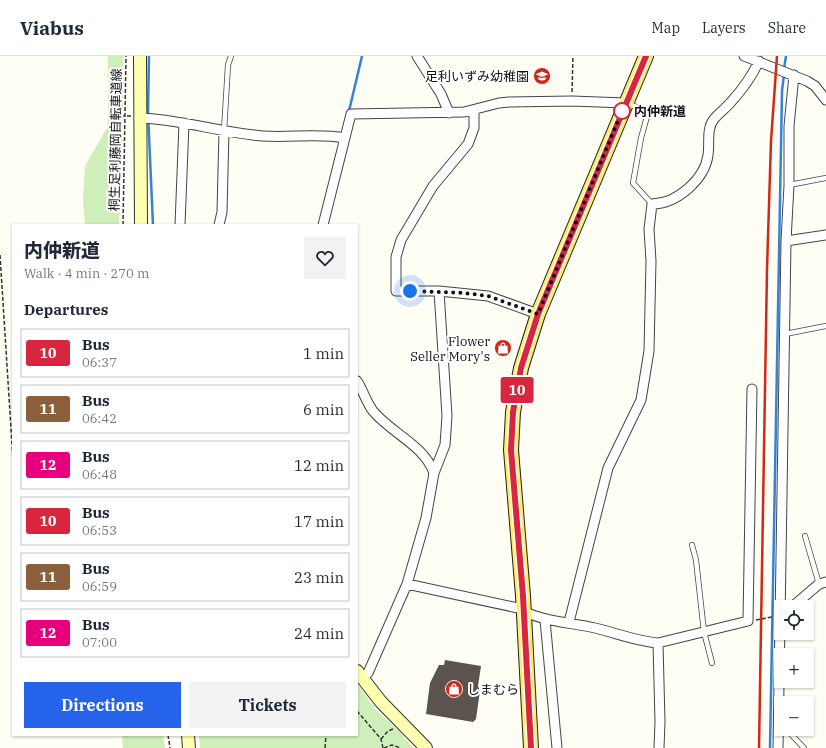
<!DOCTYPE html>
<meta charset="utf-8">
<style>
body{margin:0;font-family:"IBM Plex Serif","Noto Sans JP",serif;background:#f2f2f3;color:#1f2937;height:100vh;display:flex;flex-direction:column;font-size:15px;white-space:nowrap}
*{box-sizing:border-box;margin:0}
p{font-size:13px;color:#747a83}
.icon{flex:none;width:22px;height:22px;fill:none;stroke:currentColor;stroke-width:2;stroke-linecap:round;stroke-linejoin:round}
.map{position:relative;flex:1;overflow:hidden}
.side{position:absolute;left:12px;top:168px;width:346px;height:512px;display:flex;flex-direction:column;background:#fff;border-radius:0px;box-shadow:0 1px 3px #0004}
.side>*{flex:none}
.badge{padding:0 8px;border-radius:3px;font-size:14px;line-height:26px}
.controls{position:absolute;left:774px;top:544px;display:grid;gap:8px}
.controls a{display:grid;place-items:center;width:40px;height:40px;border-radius:0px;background:#fff;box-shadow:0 1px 3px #0004;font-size:20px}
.you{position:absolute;width:20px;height:20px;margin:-10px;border:3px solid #fff;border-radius:50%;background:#1a73e8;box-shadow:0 0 0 6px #1a73e833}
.map>.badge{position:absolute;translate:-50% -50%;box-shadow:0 0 0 2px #fff}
h2{padding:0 12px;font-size:15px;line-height:36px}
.round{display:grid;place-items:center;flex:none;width:42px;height:42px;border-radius:0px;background:#f2f2f3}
.head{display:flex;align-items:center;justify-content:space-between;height:68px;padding:0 12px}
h1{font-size:19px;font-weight:800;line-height:30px}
.action{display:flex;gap:8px;margin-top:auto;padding:8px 12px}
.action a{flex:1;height:46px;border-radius:0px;background:#2563eb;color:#fff;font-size:16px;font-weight:800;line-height:46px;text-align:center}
.action a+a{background:#f2f2f3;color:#1f2937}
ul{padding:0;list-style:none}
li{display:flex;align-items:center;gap:12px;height:50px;margin:0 8px 6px;padding:0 4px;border:2px solid #e0e1e3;border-radius:0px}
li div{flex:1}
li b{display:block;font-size:15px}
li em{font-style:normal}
li .badge{min-width:44px;font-weight:700;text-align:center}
header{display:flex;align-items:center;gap:24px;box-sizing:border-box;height:56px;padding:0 20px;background:#fff;border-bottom:1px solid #e0e1e3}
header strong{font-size:19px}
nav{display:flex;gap:22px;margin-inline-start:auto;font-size:14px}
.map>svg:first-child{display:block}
.green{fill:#ceefb9}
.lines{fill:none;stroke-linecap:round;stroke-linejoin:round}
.stream{stroke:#3482da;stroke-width:2.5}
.building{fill:#5b544c}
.lane-casing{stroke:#444;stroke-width:6}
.street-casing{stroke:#444;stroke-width:11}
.secondary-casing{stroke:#333;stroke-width:14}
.primary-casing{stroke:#222;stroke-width:16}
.path{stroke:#333;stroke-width:1.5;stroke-dasharray:4 2;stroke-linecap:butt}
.lane{stroke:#fff;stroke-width:4.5}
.street{stroke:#fff;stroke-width:9}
.secondary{stroke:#fdffb0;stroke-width:12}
.primary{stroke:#ffee65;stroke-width:14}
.rail{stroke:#d0291a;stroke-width:2.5}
.line-casing{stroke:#fff;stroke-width:9}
.line{stroke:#d7263d;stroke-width:6}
.walk{stroke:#111;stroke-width:4;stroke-dasharray:0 7.2}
.stop-dot{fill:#fff;stroke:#d7263d;stroke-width:2}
.labels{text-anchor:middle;stroke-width:4;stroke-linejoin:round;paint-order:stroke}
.poi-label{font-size:13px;fill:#111;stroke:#fff;text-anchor:end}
.stop-label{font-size:13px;font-weight:bold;fill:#111;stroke:#fff;text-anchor:start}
.street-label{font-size:13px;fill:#111;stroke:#fff}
</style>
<header>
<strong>Viabus</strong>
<nav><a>Map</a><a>Layers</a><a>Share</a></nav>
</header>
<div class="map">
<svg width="826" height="692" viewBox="0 0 826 692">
<rect width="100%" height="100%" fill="#fffef5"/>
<path class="green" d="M 108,0 L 123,0 L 123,70 L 119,169 L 85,169 L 83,144 L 85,110 L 108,70 Z
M 357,627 L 376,654 L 399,675 L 413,692 L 200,692 L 199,679 L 357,679 Z
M 122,679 L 163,679 L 165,692 L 123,692 Z"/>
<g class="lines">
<path class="stream" d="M 149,0 L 148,57 L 153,169
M 784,13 L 786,0
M 349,55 L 362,0
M 770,692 L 782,35 L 784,18"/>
</g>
<path class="building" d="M 445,604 L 481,610 L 478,630 L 480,635 L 476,663 L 473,666 L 426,658 L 430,627 L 439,609 L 444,609 Z"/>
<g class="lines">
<g class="lane-casing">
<path id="lane" d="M 628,48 L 646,54 L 648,57 L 641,82 L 633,127 L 652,148
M 224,75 L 228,9 L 231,0
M 789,129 L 826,122
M 785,278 L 826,270
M 805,480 L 819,528
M 692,489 L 696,504 L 704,576 L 712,607
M 786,673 L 804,692"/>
</g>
<g class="street-casing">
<path id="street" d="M 417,0 L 441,38 L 449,57
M 744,0 L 807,25 L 815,30 L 826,44
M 474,54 L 474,72 L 468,88 L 433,130 L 401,184 L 396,201 L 396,235 L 439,235 L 488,240 L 538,258
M 139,62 C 181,63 221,77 263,80 C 290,82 319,77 345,82
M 180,169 L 184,67
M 219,169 L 222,156 L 224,75
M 323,169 L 351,58 L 464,56 L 499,47 L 509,46 L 572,45 L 625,47
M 786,185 L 826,179
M 357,325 C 363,334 366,346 373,355 C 392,378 423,388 434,417
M 407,528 L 518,552 C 541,566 569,566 595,572 C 616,577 636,585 658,587 L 748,565 L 752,333
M 792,551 L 819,528 L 826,526
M 545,564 L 557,692
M 569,566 L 608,412 L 641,344 L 649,295 L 651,205 L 649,173 L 652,148 C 677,148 705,123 708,99 C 710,87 706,73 714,63 C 719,57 726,52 731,46 C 742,34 752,20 759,5
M 658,587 L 660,666 L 659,692
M 362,622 L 368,617 L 407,528 L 426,462 L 434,417 L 445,389 L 447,360 L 439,235
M 778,692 L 786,185 L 789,129 L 789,70 L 794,19"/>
</g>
<g class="secondary-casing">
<path id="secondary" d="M 140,0 L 141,169
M 357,615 L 381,646 L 426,692
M 188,679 L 189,692"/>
</g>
<g class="primary-casing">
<path id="primary" d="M 531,692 L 523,540 L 511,394 L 513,356 L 521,312 L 538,258 L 646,0"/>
</g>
<path class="path" d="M 572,36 L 573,0
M 115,60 L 131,60
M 123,169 L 126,0
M 0,199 L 13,404
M 756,564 L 772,561
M 357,655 L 381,683 L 383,692
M 168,679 L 170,692
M 381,683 L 388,675 L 393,673
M 325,692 L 326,679
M 384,692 L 392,689 L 401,692"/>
<use href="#lane" class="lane"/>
<use href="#street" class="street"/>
<use href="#secondary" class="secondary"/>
<use href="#primary" class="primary"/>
<path class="rail" d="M 759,692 L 767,213 L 771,85 L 777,0"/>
</g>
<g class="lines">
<g class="line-casing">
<path id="line" d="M 531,692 L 523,540 L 511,394 L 513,356 L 521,312 L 538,258 L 646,0"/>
</g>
<use href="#line" class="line"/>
<path class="walk" d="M 410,235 L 464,237 L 488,240 L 538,258 L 622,55"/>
</g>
<defs>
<g id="school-disc" transform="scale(0.9)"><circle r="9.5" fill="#d0291a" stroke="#fff"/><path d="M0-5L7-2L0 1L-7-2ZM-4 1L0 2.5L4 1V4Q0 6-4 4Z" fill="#fff"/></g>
<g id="shop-disc" transform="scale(0.9)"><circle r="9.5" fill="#d0291a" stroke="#fff"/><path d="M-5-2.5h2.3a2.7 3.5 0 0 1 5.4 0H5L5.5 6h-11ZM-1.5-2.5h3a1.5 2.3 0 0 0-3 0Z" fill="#fff"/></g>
</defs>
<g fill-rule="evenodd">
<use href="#school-disc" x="542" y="20"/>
<use href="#shop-disc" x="503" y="292"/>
<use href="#shop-disc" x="454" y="633"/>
</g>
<circle class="stop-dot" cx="622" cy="55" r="8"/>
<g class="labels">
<g class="poi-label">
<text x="529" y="25">足利いずみ幼稚園</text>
<text x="490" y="290">Flower<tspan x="490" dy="15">Seller Mory's</tspan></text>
<text x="467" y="638" text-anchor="start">しまむら</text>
</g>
<g class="stop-label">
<text x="634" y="60">内仲新道</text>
</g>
<g class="street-label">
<text transform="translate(115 84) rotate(-89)" y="5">桐生足利藤岡自転車道線</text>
</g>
</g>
</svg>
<div class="controls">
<a><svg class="icon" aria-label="locate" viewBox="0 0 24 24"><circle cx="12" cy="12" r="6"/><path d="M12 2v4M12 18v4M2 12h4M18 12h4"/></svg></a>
<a>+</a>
<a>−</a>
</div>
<div class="you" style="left:410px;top:235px"></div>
<b class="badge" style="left:517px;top:334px;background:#d7263d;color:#fff">10</b>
<section class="side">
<div class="head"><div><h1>内仲新道</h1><p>Walk · 4 min · 270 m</p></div><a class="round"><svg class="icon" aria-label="heart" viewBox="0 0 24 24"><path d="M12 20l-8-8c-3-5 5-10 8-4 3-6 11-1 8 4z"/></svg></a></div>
<h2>Departures</h2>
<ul>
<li><span class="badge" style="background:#d7263d;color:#fff">10</span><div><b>Bus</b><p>06:37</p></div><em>1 min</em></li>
<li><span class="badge" style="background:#8b5e3c;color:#fff">11</span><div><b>Bus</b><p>06:42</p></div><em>6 min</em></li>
<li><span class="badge" style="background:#e6007e;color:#fff">12</span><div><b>Bus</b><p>06:48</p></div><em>12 min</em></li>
<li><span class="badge" style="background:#d7263d;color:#fff">10</span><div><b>Bus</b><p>06:53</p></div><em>17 min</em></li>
<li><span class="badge" style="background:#8b5e3c;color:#fff">11</span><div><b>Bus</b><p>06:59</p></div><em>23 min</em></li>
<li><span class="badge" style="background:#e6007e;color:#fff">12</span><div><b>Bus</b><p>07:00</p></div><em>24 min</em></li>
</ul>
<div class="action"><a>Directions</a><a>Tickets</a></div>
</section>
</div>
